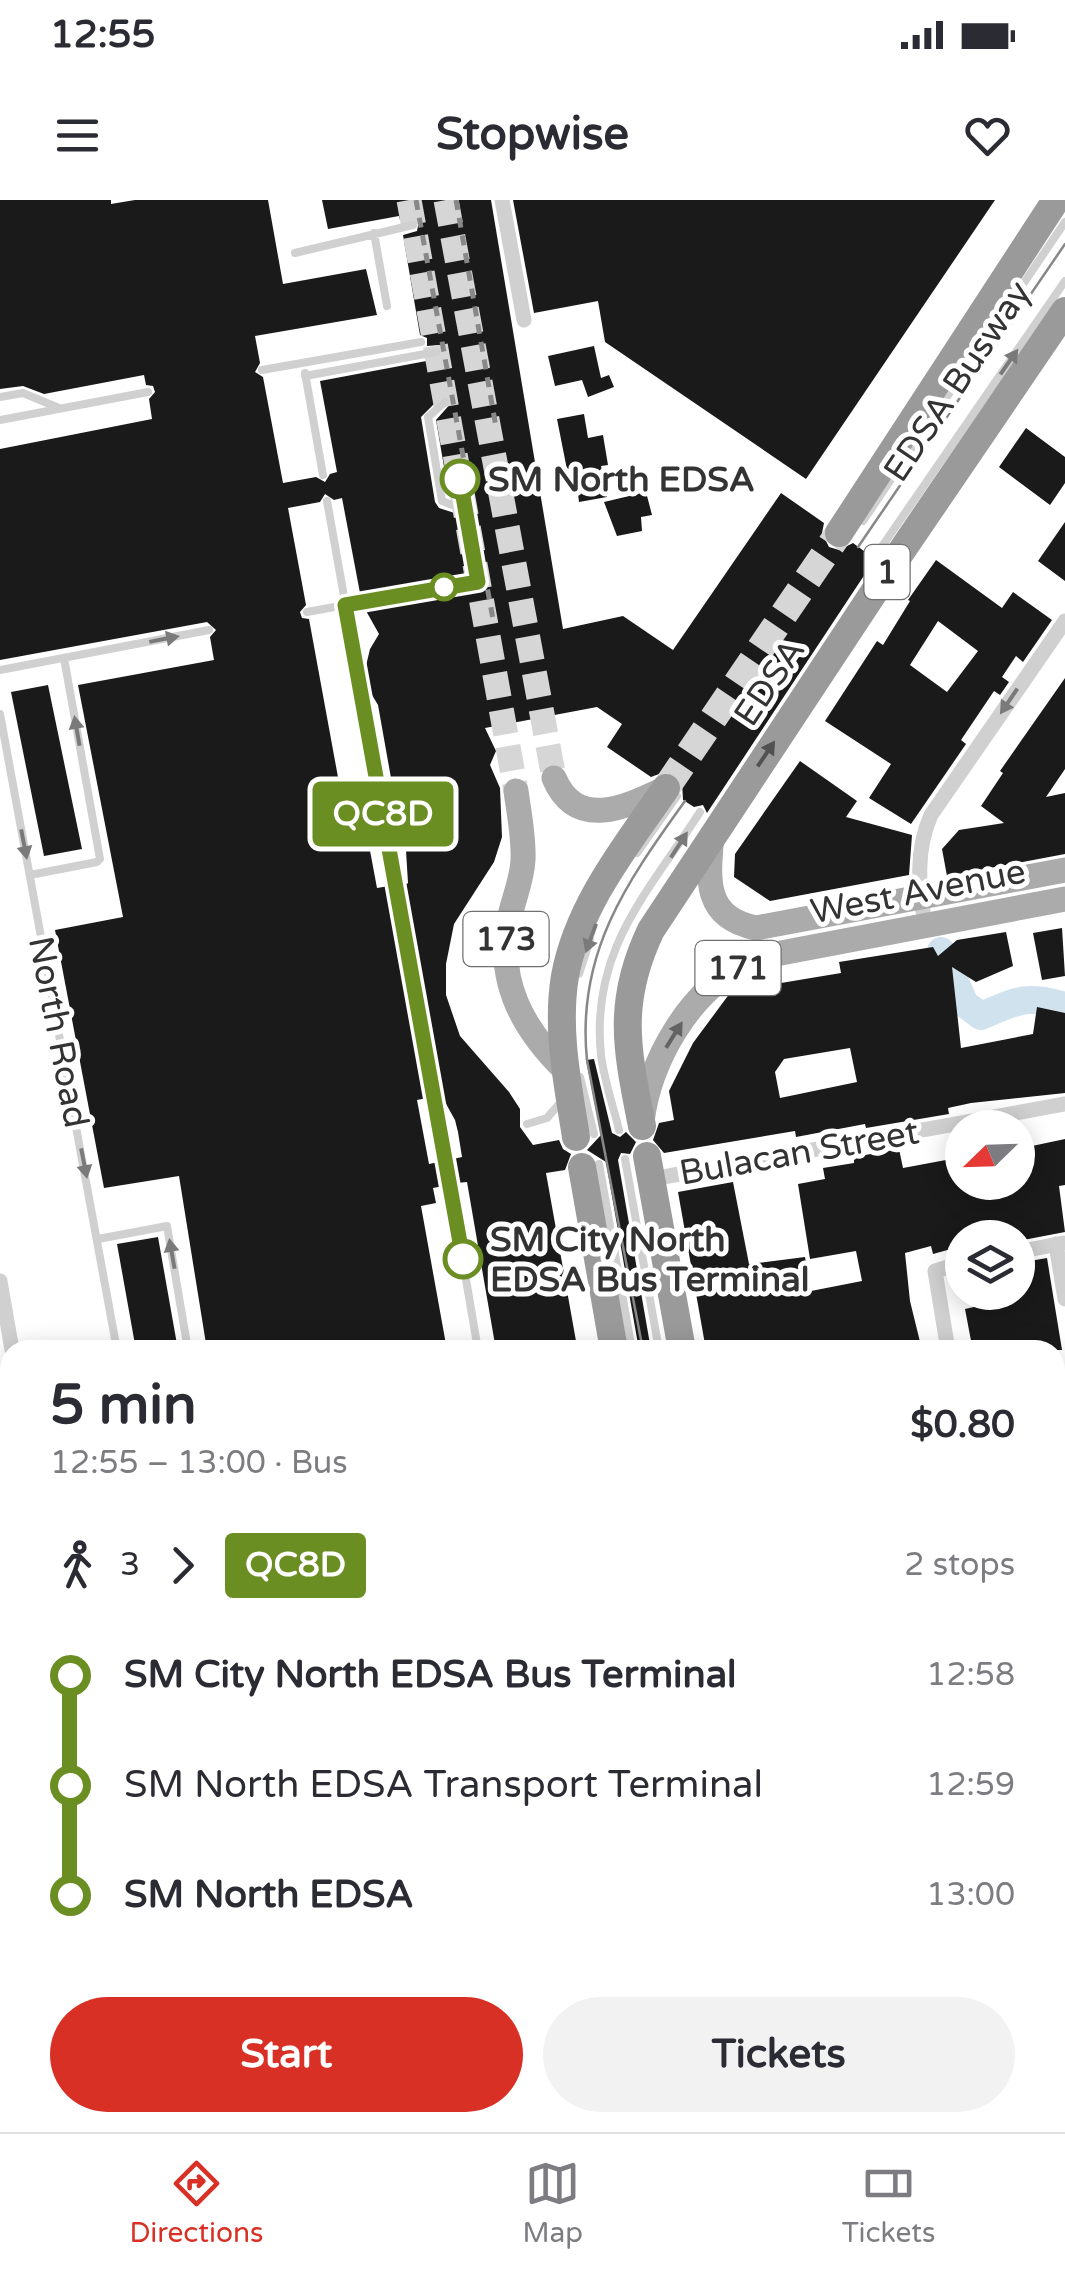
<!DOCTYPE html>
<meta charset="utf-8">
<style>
body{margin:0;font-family:"Varela Round",sans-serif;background:#f2f2f3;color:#2b2b33;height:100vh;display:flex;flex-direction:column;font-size:38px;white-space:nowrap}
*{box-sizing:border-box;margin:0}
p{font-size:32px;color:#7c7c81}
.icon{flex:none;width:55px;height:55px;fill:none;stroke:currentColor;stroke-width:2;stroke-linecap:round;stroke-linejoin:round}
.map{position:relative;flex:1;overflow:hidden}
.panel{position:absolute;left:0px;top:1140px;width:1065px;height:792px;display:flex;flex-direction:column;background:#fff;border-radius:30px 30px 0 0;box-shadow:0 5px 25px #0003}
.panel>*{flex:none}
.badge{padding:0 20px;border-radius:8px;font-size:35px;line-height:65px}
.needle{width:65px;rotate:247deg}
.buttons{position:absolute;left:945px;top:910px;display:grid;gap:20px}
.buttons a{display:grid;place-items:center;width:90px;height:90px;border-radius:50%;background:#fff;box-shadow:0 5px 25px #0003;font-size:50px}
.map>.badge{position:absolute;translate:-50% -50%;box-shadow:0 0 0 5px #fff}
.legs{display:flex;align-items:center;gap:15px;height:110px;padding:0 50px;font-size:32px}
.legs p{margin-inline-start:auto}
.head{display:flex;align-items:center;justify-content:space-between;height:170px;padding:0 50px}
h1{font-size:55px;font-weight:700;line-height:75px}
.button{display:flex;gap:20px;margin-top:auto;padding:20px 50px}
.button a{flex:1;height:115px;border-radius:60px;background:#d93025;color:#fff;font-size:40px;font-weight:700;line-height:115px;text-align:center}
.button a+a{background:#f2f2f3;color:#2b2b33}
ul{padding:0 50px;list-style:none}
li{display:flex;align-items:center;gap:35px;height:110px;font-size:38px}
li i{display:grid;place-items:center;width:15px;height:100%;margin:0 12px;background:currentColor}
li i::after{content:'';width:25px;height:25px;margin:-12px;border:8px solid;border-radius:50%;background:#fff}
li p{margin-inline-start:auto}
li:first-child i{background:linear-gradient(#0000 50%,currentColor 0)}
li:last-child i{background:linear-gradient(currentColor 50%,#0000 0)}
.status{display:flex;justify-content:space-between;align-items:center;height:70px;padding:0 50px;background:#fff;direction:ltr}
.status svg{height:28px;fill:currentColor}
header{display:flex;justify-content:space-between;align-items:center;height:130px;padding:0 50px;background:#fff;font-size:45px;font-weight:700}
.dock{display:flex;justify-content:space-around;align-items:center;height:140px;border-top:2px solid #e1e1e2;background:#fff;font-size:28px;color:#7c7c81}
.dock a{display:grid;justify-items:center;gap:5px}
.dock .selected{color:#d93025}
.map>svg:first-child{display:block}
.green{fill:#e6ecdf}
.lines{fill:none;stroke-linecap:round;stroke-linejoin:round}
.river{stroke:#cfe2ee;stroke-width:28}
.building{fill:#1a1a1a;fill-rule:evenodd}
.primary-tunnel{stroke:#d6d6d6;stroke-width:25;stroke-dasharray:25 12;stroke-linecap:butt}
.highway-tunnel{stroke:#d6d6d6;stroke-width:28;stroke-dasharray:28 14;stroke-linecap:butt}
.lane{stroke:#d0d0d0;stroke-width:8}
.street{stroke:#d0d0d0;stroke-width:15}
.secondary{stroke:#bdbdbd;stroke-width:22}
.primary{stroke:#ababab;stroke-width:25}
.highway{stroke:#9a9a9a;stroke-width:28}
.tram{stroke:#888;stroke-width:2.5}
.rail{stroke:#888;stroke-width:5;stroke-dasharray:10 8;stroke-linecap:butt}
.oneway{fill:#7a7a7a}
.oneway2{fill:#525252}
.oneway3{fill:#636363}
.line-1-casing{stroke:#fff;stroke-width:22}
.line-1{stroke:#6b8e23;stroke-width:15}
.stop-1-dot{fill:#fff;stroke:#6b8e23;stroke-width:5}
.labels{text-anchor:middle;stroke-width:10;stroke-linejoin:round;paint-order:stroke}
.shield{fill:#fff;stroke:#707070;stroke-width:2.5}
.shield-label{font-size:32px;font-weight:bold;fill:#333}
.street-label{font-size:35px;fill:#333;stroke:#fff}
.stop-label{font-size:35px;font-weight:bold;fill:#333;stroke:#fff;text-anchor:start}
</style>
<div class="status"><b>12:55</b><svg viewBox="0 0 49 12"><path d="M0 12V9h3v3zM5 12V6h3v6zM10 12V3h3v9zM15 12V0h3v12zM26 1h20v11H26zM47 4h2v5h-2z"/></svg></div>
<header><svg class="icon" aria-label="menu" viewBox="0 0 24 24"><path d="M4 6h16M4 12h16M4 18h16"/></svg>Stopwise<svg class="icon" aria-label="heart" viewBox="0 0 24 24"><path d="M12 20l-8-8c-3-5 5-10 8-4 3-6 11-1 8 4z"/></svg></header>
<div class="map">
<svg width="1065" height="1932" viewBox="0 0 1065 1932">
<rect width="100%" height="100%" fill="#fff"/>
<path class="green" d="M 0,1594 L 10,1651 L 10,1725 L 5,1727 L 10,1752 L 10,1785 L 0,1787 L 0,1726 L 4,1724 L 0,1683 Z"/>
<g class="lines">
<path class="river" d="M 941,751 L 965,804 L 981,816 C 1016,801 1026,794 1065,806"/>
</g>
<path class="building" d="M 0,0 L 111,0 L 111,4 L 135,0 L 268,0 L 283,84 L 366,69 L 377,115 L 255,136 L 260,163 L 255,172 L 263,177 L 283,283 L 316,277 L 325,282 L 330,274 L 337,272 L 320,181 L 437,159 L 443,154 L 439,145 L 427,146 L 427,138 L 420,135 L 403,35 L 417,31 L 419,21 L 412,18 L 400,20 L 399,16 L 328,29 L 322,0 L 491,0 L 563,429 L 623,416 L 673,450 L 781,293 L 824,323 L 822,333 L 829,347 L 839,350 L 853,343 L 868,354 L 867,360 L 871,365 L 707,613 L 703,605 L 694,607 L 683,600 L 682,582 L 675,573 L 667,571 L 651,577 L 607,547 L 622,524 L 597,507 L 485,528 L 496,551 L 490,565 L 500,588 L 502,637 L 494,662 L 454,724 L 446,764 L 446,795 L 460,836 L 509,892 L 520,909 L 520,927 L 533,945 L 559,940 L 563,949 L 571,954 L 565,970 L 546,973 L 576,1141 L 525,1150 L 496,1150 L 467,982 L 457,983 L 450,978 L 443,986 L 433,988 L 436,1003 L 421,1006 L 447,1150 L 207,1150 L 179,976 L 104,988 L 55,730 L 123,717 L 78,485 L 214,460 L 210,437 L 216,430 L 207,422 L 0,460 L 0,249 L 152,219 L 149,199 L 155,192 L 153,186 L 146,185 L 144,175 L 44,194 L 23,186 L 0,189 ZM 443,195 L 448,195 L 452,202 L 436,220 L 449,296 L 470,305 L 472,312 L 467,317 L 439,308 L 435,302 L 421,217 ZM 325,294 L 334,300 L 342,298 L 360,393 L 368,398 L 369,404 L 365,409 L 379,434 L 370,449 L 365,470 L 369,490 L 378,505 L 394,595 L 387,596 L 386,603 L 380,605 L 373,599 L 361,601 L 360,596 L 342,599 L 309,419 L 302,418 L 300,412 L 306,405 L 288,308 L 320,302 ZM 384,614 L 391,620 L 404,618 L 408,683 L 396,692 L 389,686 L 377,688 L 365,624 L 377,622 ZM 432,890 L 440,893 L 455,920 L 458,932 L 462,957 L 453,959 L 448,967 L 439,962 L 429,964 L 417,900 L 427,898 Z
M 513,0 L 995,0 L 806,279 L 605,142 L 598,101 L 534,113 Z
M 594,146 L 601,178 L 609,175 L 614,187 L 588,197 L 582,180 L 555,186 L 548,156 Z
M 584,214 L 588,238 L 603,235 L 608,265 L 601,266 L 607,297 L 579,302 L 578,294 L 572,295 L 557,219 Z
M 1026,228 L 1065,257 L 1065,283 L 1050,305 L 999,267 Z
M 646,292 L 652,315 L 641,317 L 642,331 L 617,336 L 604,302 Z
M 1065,322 L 1065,381 L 1038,361 Z
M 936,360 L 1002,408 L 1013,392 L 1052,420 L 1023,462 L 1016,456 L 1002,477 L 1009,482 L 1000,495 L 994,491 L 961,540 L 966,544 L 911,624 L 869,598 L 891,564 L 825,521 L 877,441 L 883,445 L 910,401 L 908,400 ZM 938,421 L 978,451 L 947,492 L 910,465 Z
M 1065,478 L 1065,569 L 1046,597 L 1065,593 L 1065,654 L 947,676 L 942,649 L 959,630 L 1004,623 L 981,606 L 1003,573 L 1000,571 Z
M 48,485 L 82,649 L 44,656 L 11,492 Z
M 800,561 L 857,601 L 846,617 L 912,635 L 909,675 L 770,701 L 734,677 L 735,654 Z
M 1062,728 L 1065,776 L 1042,780 L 1033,733 Z
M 1006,732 L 1013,766 L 976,782 L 952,767 L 961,848 L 1033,834 L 1037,807 L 1065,813 L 1065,893 L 971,903 L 948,908 L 949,914 L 866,928 L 865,924 L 796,937 L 795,931 L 664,953 L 653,940 L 659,923 L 674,920 L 669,891 L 693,843 L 730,793 L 751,779 L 767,774 L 769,785 L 841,773 L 839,762 L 933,747 L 938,756 L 957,740 ZM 850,848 L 857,882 L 780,898 L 775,872 L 784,859 Z
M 594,859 L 612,933 L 620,937 L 626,932 L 636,942 L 630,954 L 621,953 L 618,960 L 651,1150 L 639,1150 L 606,962 L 587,950 L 601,935 L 586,860 Z
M 1065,939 L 1065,985 L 1059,986 L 1065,1032 L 1018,1041 L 1018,1038 L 962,1038 L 962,1046 L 933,1054 L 931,1046 L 905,1053 L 910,1101 L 922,1150 L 706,1150 L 678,992 L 733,982 L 749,1064 L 805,1057 L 811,1091 L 862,1081 L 856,1051 L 810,1059 L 798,984 L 825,979 L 823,968 L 854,963 L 854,957 L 899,949 L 903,968 L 962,957 L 962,982 L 1018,982 L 1018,949 Z
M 158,1037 L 178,1150 L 136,1150 L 117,1044 Z
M 1047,1058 L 1062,1150 L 983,1150 L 982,1144 L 972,1146 L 965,1109 L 974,1107 L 971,1092 L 1018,1092 L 1018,1063 Z"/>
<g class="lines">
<path class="primary-tunnel" d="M 409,0 L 516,591
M 446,0 L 554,578"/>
<path class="highway-tunnel" d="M 666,588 L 839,333"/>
<path class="lane" d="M 374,33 L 387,106
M 295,53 L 413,25
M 262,170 L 421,142
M 305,173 L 323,275
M 305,176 L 436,152
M 0,197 L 23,193 L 59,208
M 445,202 L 428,217 L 442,301 L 465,310
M 0,220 L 148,192
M 327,301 L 380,598
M 863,321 L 1065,22
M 874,358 L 1065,81
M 443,388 L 456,386
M 307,412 L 362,402
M 0,470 L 209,430
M 0,514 L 117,1150
M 384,621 L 396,685
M 637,653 L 677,596
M 30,675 L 97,662 L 100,659 L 64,458
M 579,774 L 590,740
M 580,877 L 594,934
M 434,897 L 446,960
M 527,924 L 547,918 L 561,902
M 619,930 C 613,905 604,880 601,855 C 590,750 648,693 700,612
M 625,959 L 659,1150
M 599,964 L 632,1150
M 450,985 L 478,1150
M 98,1039 L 167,1026 L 188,1150
M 1055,1909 L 1065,1907
M 769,1922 L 771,1932
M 797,1922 L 799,1932
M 969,1923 L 973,1922"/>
<path class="street" d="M 502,0 L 524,120
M 925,725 C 919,686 915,651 931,615 L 1065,421
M 652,979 L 1065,904
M 1056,1044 L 1065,1099
M 1018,1052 L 1063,1043
M 0,1081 L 12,1150
M 948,1150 L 935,1071 L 962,1063
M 0,1285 L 10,1283
M 1055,1665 L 1065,1663
M 1055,1736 L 1065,1787
M 331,1922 L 337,1932
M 29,1932 L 85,1922"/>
<path class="secondary" d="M 1055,1396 L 1065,1395"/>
<path class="primary" d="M 554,578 C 577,632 628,606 666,588
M 516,591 C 519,613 524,637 523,660 C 522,681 513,700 509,720 C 496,781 523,830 566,871
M 712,635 C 708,679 703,717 756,728 L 1065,670
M 642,921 C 650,861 688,793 743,765 C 754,759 769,757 781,753 L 1065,699"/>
<path class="highway" d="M 839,333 L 1056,0
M 642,926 C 627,850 616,803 651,730 L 890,368 L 1065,111
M 576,937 C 568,885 556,830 565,776 C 578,705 626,646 666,588
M 647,956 L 682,1150
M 582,967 L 614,1150
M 751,1922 L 753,1932
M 823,1922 L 824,1932"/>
<path class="tram" d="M 858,347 L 1065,44
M 643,1150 L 587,860 C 576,754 626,683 685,601
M 782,1922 L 784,1932"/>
<path class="rail" d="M 416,0 L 493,419
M 456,0 L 496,227"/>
</g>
<defs><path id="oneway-solid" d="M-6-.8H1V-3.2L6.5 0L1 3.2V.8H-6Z" transform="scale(2.5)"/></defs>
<g class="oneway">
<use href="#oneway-solid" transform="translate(1009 162) rotate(-55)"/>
<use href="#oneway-solid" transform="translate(164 439) rotate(-11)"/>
<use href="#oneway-solid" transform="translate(1009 501) rotate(124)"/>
<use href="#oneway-solid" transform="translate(77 531) rotate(-100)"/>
<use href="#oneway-solid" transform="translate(24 644) rotate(79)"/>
<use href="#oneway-solid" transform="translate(679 645) rotate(-57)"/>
<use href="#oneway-solid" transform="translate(591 738) rotate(110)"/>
<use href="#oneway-solid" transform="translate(84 963) rotate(79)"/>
<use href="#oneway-solid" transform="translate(172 1054) rotate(-100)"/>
</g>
<use class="oneway2" href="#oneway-solid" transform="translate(766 554) rotate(-56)"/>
<use class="oneway3" href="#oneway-solid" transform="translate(674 835) rotate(-58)"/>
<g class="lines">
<g class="line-1-casing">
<path id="line-1" d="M 460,279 L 478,382 L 345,405 L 463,1059"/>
</g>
<use href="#line-1" class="line-1"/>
</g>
<g class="stop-1-dot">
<circle cx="460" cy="279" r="18"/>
<circle cx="444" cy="387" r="12"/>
<circle cx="463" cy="1059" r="18"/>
</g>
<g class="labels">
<g class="shield">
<rect x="864.5" y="345" width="45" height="54" rx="8"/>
<rect x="463.5" y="712" width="85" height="54" rx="8"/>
<rect x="695.5" y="741" width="85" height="54" rx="8"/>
</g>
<g class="shield-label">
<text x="887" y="383">1</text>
<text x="506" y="750">173</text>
<text x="738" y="779">171</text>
</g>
<g class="street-label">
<text transform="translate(957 181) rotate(-56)" y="12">EDSA Busway</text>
<text transform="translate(769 482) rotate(-56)" y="12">EDSA</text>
<text transform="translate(918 691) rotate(-11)" y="12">West Avenue</text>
<text transform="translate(59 832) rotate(79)" y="12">North Road</text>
<text transform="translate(799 952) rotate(-10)" y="12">Bulacan Street</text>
</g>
<g class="stop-label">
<text x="488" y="291">SM North EDSA</text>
<text x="490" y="1051">SM City North<tspan x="490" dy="40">EDSA Bus Terminal</tspan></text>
</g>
</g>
</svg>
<div class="buttons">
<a><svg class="needle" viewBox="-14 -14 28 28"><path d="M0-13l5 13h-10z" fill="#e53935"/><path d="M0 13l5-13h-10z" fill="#7c7c81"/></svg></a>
<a><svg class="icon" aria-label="layers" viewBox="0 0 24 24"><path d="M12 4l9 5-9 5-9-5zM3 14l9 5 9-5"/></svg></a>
</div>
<b class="badge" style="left:383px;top:614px;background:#6b8e23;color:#fff">QC8D</b>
<section class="panel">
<div class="head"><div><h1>5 min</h1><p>12:55 – 13:00 · Bus</p></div><b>$0.80</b></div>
<div class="legs"><svg class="icon" aria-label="walk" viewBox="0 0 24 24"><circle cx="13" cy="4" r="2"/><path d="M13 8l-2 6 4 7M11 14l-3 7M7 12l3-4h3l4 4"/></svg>3<svg class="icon" aria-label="forward" viewBox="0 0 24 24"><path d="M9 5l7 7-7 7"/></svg><b class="badge" style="background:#6b8e23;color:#fff">QC8D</b><p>2 stops</p></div>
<ul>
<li><i style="color:#6b8e23"></i><b>SM City North EDSA Bus Terminal</b><p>12:58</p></li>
<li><i style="color:#6b8e23"></i><span>SM North EDSA Transport Terminal</span><p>12:59</p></li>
<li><i style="color:#6b8e23"></i><b>SM North EDSA</b><p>13:00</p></li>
</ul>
<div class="button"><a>Start</a><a>Tickets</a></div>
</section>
</div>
<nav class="dock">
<a class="selected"><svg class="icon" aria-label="directions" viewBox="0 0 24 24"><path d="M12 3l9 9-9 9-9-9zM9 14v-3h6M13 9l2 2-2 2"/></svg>Directions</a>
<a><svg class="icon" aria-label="map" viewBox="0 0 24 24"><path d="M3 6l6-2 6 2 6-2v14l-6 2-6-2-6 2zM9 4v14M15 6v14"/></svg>Map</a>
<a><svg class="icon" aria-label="tickets" viewBox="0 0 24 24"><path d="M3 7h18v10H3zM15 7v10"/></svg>Tickets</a>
</nav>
